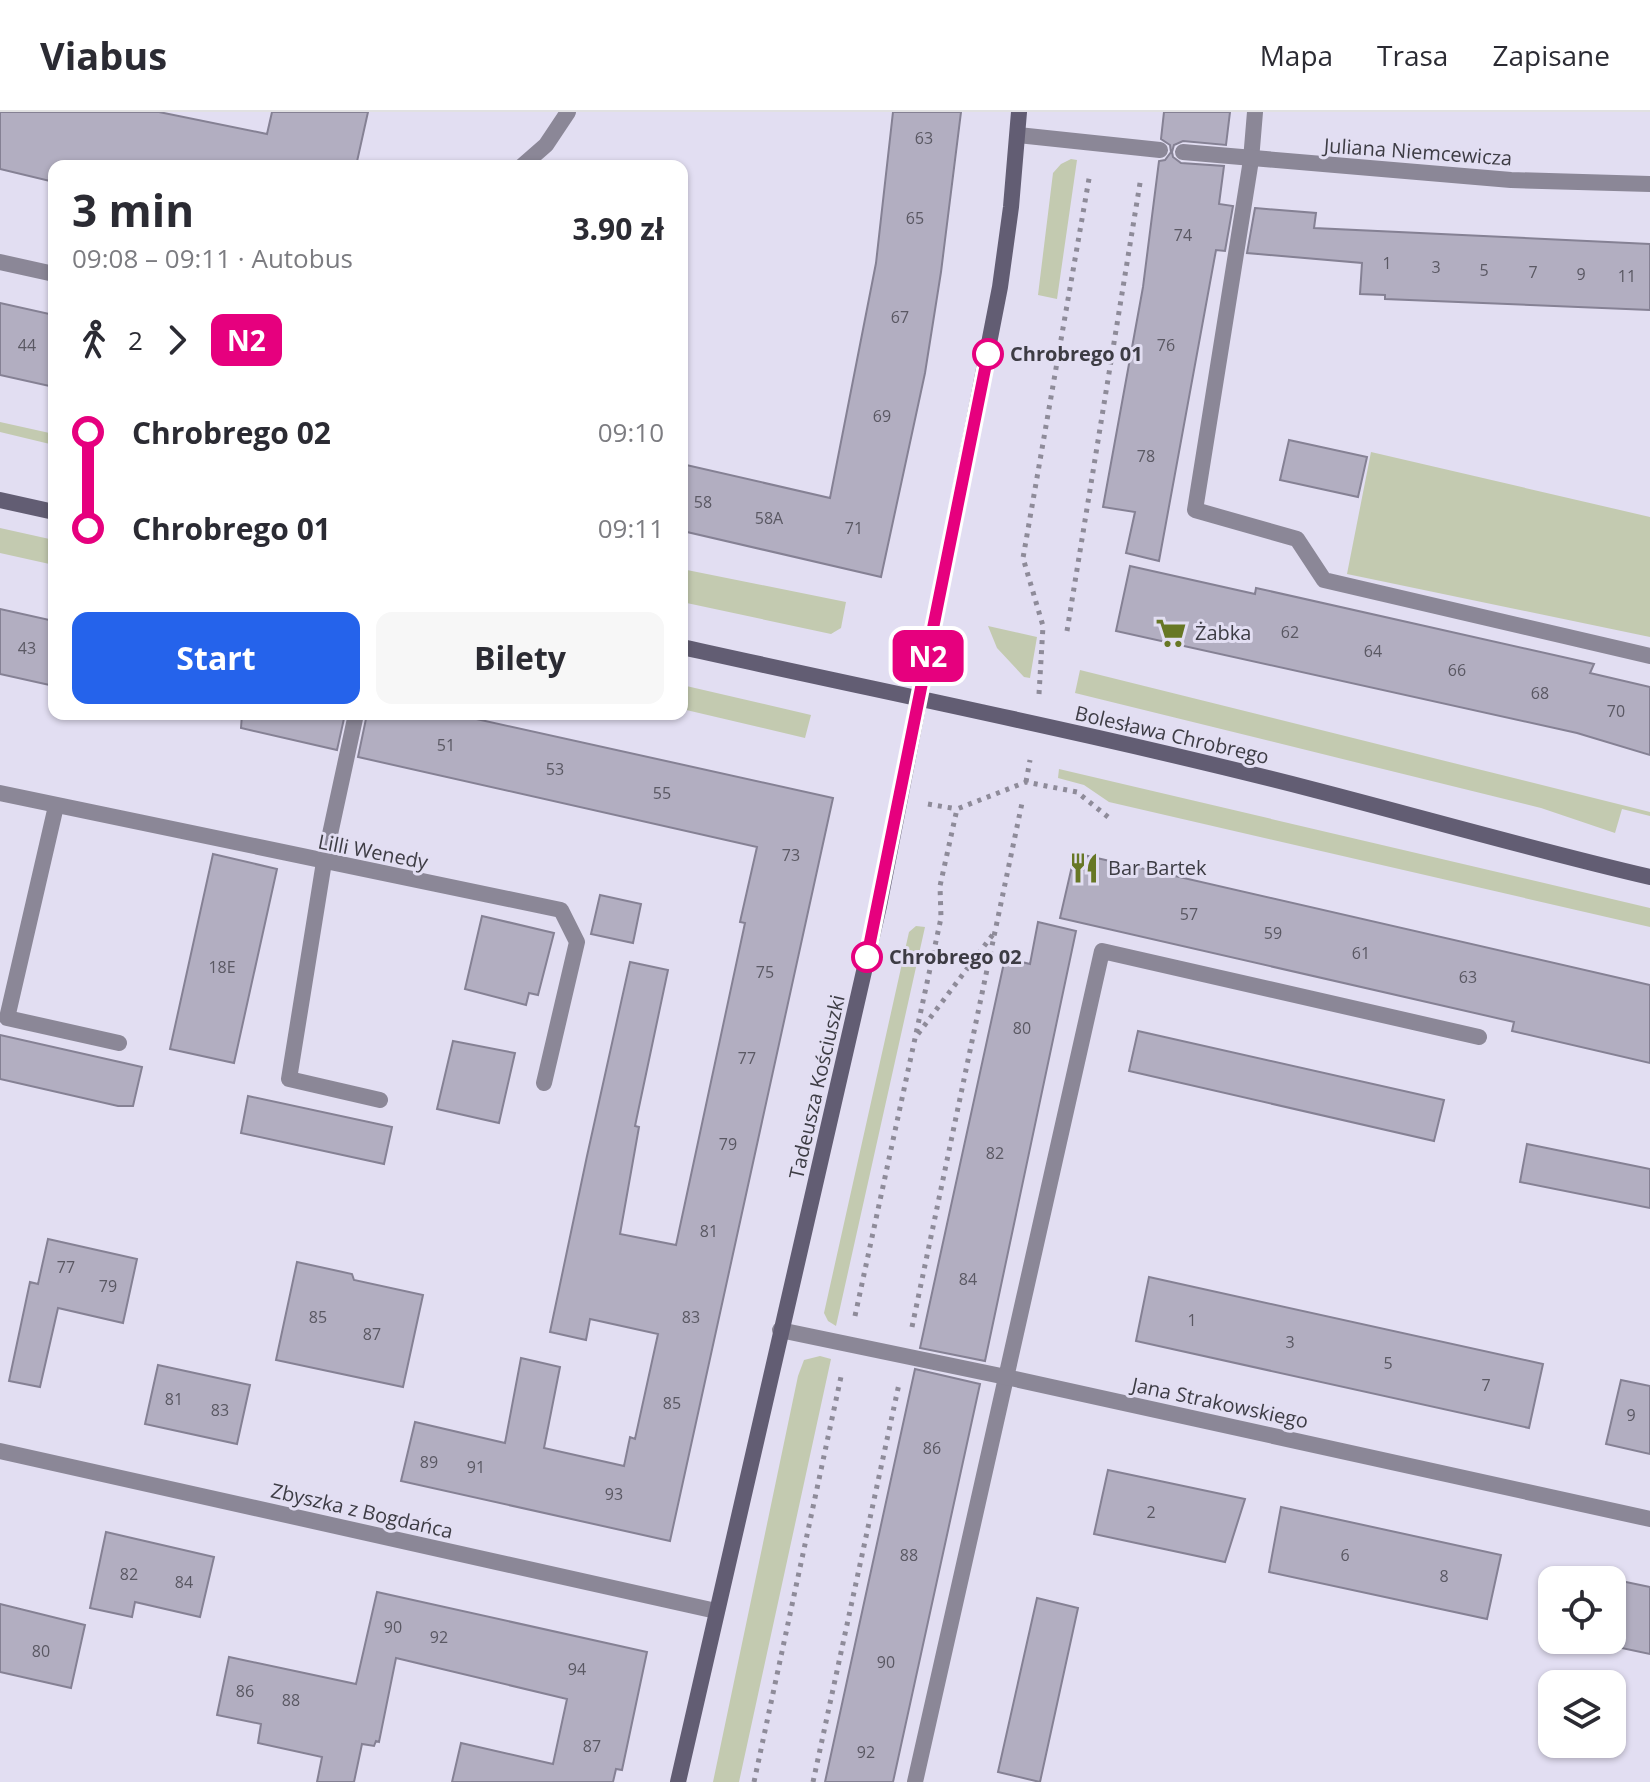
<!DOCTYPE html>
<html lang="pl">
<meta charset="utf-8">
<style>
body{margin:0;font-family:"Open Sans",sans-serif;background:#f7f7f7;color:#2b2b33;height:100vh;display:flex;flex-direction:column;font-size:30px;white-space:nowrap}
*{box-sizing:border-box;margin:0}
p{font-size:26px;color:#7c7c81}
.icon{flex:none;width:44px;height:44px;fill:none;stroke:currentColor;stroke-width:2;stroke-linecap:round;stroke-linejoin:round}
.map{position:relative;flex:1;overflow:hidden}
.side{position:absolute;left:48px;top:48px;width:640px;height:560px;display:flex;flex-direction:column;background:#fff;border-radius:16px;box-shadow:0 2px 6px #0004}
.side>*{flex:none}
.badge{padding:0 16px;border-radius:12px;font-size:28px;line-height:52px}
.buttons{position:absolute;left:1538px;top:1454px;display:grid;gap:16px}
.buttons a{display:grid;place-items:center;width:88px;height:88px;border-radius:16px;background:#fff;box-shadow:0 2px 6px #0004;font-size:40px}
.map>.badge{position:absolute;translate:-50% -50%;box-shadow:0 0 0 4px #fff}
.legs{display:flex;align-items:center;gap:12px;height:88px;padding:0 24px;font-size:26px}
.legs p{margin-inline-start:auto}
.head{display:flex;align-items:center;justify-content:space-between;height:136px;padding:0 24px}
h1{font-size:44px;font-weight:700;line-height:60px}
.cta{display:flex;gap:16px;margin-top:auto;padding:16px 24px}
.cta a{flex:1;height:92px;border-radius:16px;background:#2563eb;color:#fff;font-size:32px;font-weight:700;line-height:92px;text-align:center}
.cta a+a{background:#f7f7f7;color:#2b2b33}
ul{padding:0 24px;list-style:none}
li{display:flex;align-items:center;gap:28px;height:96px;font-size:30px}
li i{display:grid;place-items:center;width:12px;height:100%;margin:0 10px;background:currentColor}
li i::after{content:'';width:20px;height:20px;margin:-10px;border:6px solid;border-radius:50%;background:#fff}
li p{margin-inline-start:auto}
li:first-child i{background:linear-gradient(#0000 50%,currentColor 0)}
li:last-child i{background:linear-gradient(currentColor 50%,#0000 0)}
header{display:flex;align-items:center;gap:48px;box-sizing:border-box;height:112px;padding:0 40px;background:#fff;border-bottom:2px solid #e1e1e2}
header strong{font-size:38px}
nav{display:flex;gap:44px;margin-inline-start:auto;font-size:28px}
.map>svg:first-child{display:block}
.green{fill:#c3cab0}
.building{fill:#b2aec1;stroke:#858194;stroke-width:2}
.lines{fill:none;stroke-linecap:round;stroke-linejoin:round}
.path{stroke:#8e8b99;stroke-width:5;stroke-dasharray:4 6;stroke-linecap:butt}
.lane{stroke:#8b8797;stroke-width:16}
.street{stroke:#8b8797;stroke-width:16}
.secondary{stroke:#625d73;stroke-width:16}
.line-1-casing{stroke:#fff;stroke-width:18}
.line-1{stroke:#e6007e;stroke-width:12}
.stop-1-dot{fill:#fff;stroke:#e6007e;stroke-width:4}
.labels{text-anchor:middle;stroke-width:6;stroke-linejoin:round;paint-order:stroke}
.number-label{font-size:16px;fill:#5a5863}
.street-label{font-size:20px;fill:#3d3c44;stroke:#e2def2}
.stop-label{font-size:20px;font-weight:bold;fill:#3d3c44;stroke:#e2def2;text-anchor:start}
.poi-label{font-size:20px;fill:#3d3c44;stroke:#e2def2;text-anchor:start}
</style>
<header>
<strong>Viabus</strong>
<nav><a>Mapa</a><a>Trasa</a><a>Zapisane</a></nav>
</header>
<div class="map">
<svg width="1650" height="1670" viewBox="0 0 1650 1670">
<rect width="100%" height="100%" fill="#e2def2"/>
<path class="green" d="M 1071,47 L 1077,48 L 1057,187 L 1038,183 L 1053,61 L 1061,52 Z
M 0,310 L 54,322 L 54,333 L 0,320 Z
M 1371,340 L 1650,405 L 1650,525 L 1347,462 Z
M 0,416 L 54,428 L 54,453 L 0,441 Z
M 682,457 L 846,490 L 841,516 L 831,522 L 682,490 Z
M 988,514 L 1037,525 L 1030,566 L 1024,565 L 997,536 Z
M 1080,558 L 1650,700 L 1650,704 L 1622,697 L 1615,721 L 1541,696 L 1075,581 Z
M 682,573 L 811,603 L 805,626 L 682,597 Z
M 1059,657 L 1650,796 L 1650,815 L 1109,690 L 1084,673 L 1058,666 Z
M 916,814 L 925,815 L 836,1214 L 828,1209 L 824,1201 L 909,820 Z
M 820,1244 L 831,1247 L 739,1670 L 713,1670 L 798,1264 L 804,1248 Z"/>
<path class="building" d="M 0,0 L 159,0 L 267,22 L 272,0 L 368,0 L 356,54 L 54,54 L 54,70 L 0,57 Z
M 893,0 L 961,0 L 941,160 L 925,261 L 881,465 L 687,420 L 682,417 L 682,352 L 830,386 L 876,151 Z
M 1164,0 L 1230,0 L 1226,33 L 1183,29 L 1174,33 L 1172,40 L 1173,45 L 1181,51 L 1224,54 L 1219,92 L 1233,94 L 1225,139 L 1216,138 L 1159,449 L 1126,441 L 1135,400 L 1103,395 L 1143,175 L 1159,49 L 1165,48 L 1171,40 L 1170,33 L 1161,27 Z
M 1255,96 L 1316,101 L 1314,116 L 1650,132 L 1650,198 L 1385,187 L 1385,183 L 1360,182 L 1362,151 L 1247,141 Z
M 0,191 L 54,203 L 54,275 L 0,263 Z
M 1289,328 L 1367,345 L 1358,385 L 1280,368 Z
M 1130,454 L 1255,482 L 1256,476 L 1594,552 L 1590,561 L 1650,575 L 1650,643 L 1577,621 L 1116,519 Z
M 0,497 L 54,509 L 54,574 L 0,562 Z
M 242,602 L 345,602 L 337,638 L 241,616 Z
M 367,602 L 454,602 L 833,686 L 670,1429 L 401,1369 L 415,1310 L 505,1331 L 521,1246 L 560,1255 L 544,1336 L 624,1354 L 630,1325 L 635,1327 L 658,1222 L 590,1207 L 586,1228 L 550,1220 L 587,1044 L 630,850 L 668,858 L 635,1014 L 639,1015 L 620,1122 L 676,1133 L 745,811 L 740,810 L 757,735 L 358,645 Z
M 1075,741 L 1650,873 L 1650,951 L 1512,919 L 1514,910 L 1060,806 Z
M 213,742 L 277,757 L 234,951 L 170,937 Z
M 600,783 L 641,792 L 633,831 L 591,822 Z
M 482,804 L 554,821 L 538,883 L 529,881 L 526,893 L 465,877 Z
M 1038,810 L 1076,819 L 985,1249 L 920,1236 L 1005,846 L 1030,852 Z
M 1138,919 L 1444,988 L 1434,1029 L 1129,959 Z
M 0,923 L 142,955 L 133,994 L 118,994 L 0,967 Z
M 453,929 L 515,941 L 499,1011 L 437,997 Z
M 248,984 L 392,1015 L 384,1052 L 241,1021 Z
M 1527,1032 L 1650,1057 L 1650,1096 L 1520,1070 Z
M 48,1127 L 137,1147 L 123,1211 L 58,1196 L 40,1275 L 9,1269 L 30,1170 L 38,1172 Z
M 297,1150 L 352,1162 L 354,1168 L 423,1183 L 403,1275 L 276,1248 Z
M 1149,1165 L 1543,1252 L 1529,1316 L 1136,1229 Z
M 158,1253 L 250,1273 L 237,1332 L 145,1312 Z
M 915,1257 L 980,1272 L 893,1670 L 825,1670 Z
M 1621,1268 L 1650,1274 L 1650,1342 L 1606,1332 Z
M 1108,1358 L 1245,1387 L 1225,1450 L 1094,1422 Z
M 1281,1395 L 1501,1443 L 1487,1507 L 1269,1460 Z
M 106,1420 L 214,1445 L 200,1505 L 135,1490 L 132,1505 L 90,1496 Z
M 1578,1460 L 1650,1475 L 1650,1542 L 1584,1528 L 1612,1528 L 1612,1468 L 1576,1468 Z
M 377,1480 L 647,1540 L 622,1658 L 616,1657 L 613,1670 L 452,1670 L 461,1631 L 553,1652 L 567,1587 L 396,1546 L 379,1630 L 376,1629 L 374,1634 L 362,1632 L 354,1670 L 317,1670 L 322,1645 L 258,1631 L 261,1612 L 217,1603 L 229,1545 L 356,1572 Z
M 1037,1486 L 1078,1496 L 1040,1670 L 998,1660 Z
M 0,1492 L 85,1513 L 71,1576 L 0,1560 Z"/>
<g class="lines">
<path class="path" d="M 1067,519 L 1141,65
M 1039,582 L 1043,514 L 1023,446 L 1090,61
M 1026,670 L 1030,648
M 928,692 L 957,697
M 918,922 L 994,821
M 855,1204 L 941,806 L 940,774 L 957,697 L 1026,670 L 1077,680 L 1108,705
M 912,1215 L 1022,691
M 754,1670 L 842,1260
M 813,1670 L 899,1272"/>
<path class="lane" d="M 1255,0 L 1251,48 L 1195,398 L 1297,427 L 1324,468 L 1650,544
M 522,54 L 546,33 L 568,0
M 0,150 L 54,162
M 915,1670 L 1102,839 L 1479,925"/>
<path class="street" d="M 1018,23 L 1160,38
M 1183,40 L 1511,68 L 1650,72
M 356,602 L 324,750 L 289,967 L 380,988
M 0,681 L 561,798 L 577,830 L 544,971
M 56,694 L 7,906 L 119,931
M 780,1218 L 1006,1265 L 1650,1407
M 0,1339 L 716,1499"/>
<path class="secondary" d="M 0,388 L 54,400
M 682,535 C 893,582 1106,624 1315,678 C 1427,707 1538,739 1650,765
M 678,1670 L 879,794 L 1000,175 L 1011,95 L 1019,0"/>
</g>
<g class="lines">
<g class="line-1-casing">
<path id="line-1" d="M 867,845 L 988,242"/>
</g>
<use href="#line-1" class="line-1"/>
</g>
<defs>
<g id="supermarket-bare" transform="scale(2.4)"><path d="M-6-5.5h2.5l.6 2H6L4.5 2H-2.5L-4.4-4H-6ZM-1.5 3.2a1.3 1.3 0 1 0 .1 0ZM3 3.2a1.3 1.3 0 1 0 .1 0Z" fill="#677725" stroke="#e2def2" stroke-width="2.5" paint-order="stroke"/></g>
<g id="restaurant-bare" transform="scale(2.4)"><path d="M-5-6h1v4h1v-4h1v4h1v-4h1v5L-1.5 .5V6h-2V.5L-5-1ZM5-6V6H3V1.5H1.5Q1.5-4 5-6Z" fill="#677725" stroke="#e2def2" stroke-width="2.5" paint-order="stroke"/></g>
</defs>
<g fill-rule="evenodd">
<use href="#supermarket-bare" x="1171" y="521"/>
<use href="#restaurant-bare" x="1084" y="756"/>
</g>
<g class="stop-1-dot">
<circle cx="988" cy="242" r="14"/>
<circle cx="867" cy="845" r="14"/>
</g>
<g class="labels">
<g class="number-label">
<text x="924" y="32">63</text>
<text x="915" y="112">65</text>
<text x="1183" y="129">74</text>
<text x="1387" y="157">1</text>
<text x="1436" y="161">3</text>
<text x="1484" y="164">5</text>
<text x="1533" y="166">7</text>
<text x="1581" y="168">9</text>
<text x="1627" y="170">11</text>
<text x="900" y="211">67</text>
<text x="27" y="239">44</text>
<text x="1166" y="239">76</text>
<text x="882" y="310">69</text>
<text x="1146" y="350">78</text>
<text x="703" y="396">58</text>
<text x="769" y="412">58A</text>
<text x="854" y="422">71</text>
<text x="1290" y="526">62</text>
<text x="27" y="542">43</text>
<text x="1373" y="545">64</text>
<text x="1457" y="564">66</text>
<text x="1540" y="587">68</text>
<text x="1616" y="605">70</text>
<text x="446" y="639">51</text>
<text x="555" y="663">53</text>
<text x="662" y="687">55</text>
<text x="791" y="749">73</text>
<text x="1189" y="808">57</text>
<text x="1273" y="827">59</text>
<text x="1361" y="847">61</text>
<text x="222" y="861">18E</text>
<text x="765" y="866">75</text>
<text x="1468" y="871">63</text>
<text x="1022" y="922">80</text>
<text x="747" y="952">77</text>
<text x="728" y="1038">79</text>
<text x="995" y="1047">82</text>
<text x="709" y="1125">81</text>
<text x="66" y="1161">77</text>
<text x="968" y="1173">84</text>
<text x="108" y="1180">79</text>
<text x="318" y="1211">85</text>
<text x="691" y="1211">83</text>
<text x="1192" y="1214">1</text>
<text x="372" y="1228">87</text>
<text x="1290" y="1236">3</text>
<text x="1388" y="1257">5</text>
<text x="1486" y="1279">7</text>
<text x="174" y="1293">81</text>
<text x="672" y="1297">85</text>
<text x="220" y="1304">83</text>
<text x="1631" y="1309">9</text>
<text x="932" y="1342">86</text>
<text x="429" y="1356">89</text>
<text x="476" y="1361">91</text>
<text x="614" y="1388">93</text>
<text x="1151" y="1406">2</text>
<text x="909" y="1449">88</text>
<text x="1345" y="1449">6</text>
<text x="129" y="1468">82</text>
<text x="1444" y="1470">8</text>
<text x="184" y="1476">84</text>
<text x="393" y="1521">90</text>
<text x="439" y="1531">92</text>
<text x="41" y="1545">80</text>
<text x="886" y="1556">90</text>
<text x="577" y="1563">94</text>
<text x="245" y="1585">86</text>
<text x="291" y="1594">88</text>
<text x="592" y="1640">87</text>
<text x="866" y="1646">92</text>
</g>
<g class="street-label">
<text transform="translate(1418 40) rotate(4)" y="7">Juliana Niemcewicza</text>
<text transform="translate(1172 623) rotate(13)" y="7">Bolesława Chrobrego</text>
<text transform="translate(373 740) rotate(11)" y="7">Lilli Wenedy</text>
<text transform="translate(817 975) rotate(-77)" y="7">Tadeusza Kościuszki</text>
<text transform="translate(1220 1291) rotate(12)" y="7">Jana Strakowskiego</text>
<text transform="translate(362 1399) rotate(13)" y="7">Zbyszka z Bogdańca</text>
</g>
<g class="stop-label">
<text x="1010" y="249">Chrobrego 01</text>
<text x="889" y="852">Chrobrego 02</text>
</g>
<g class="poi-label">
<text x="1195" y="528">Żabka</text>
<text x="1108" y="763">Bar Bartek</text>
</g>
</g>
</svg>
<div class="buttons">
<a><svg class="icon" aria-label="locate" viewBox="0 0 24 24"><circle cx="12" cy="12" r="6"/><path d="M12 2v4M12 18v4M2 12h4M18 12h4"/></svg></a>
<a><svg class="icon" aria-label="layers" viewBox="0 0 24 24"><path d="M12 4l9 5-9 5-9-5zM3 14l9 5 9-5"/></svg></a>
</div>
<b class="badge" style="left:928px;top:544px;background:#e6007e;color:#fff">N2</b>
<section class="side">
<div class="head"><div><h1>3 min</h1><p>09:08 – 09:11 · Autobus</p></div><b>3.90 zł</b></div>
<div class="legs"><svg class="icon" aria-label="walk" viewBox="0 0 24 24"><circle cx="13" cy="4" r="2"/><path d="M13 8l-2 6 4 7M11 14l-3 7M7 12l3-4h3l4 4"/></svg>2<svg class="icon" aria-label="forward" viewBox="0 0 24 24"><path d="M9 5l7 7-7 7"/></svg><b class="badge" style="background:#e6007e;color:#fff">N2</b></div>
<ul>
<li><i style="color:#e6007e"></i><b>Chrobrego 02</b><p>09:10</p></li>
<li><i style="color:#e6007e"></i><b>Chrobrego 01</b><p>09:11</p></li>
</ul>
<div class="cta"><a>Start</a><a>Bilety</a></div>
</section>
</div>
